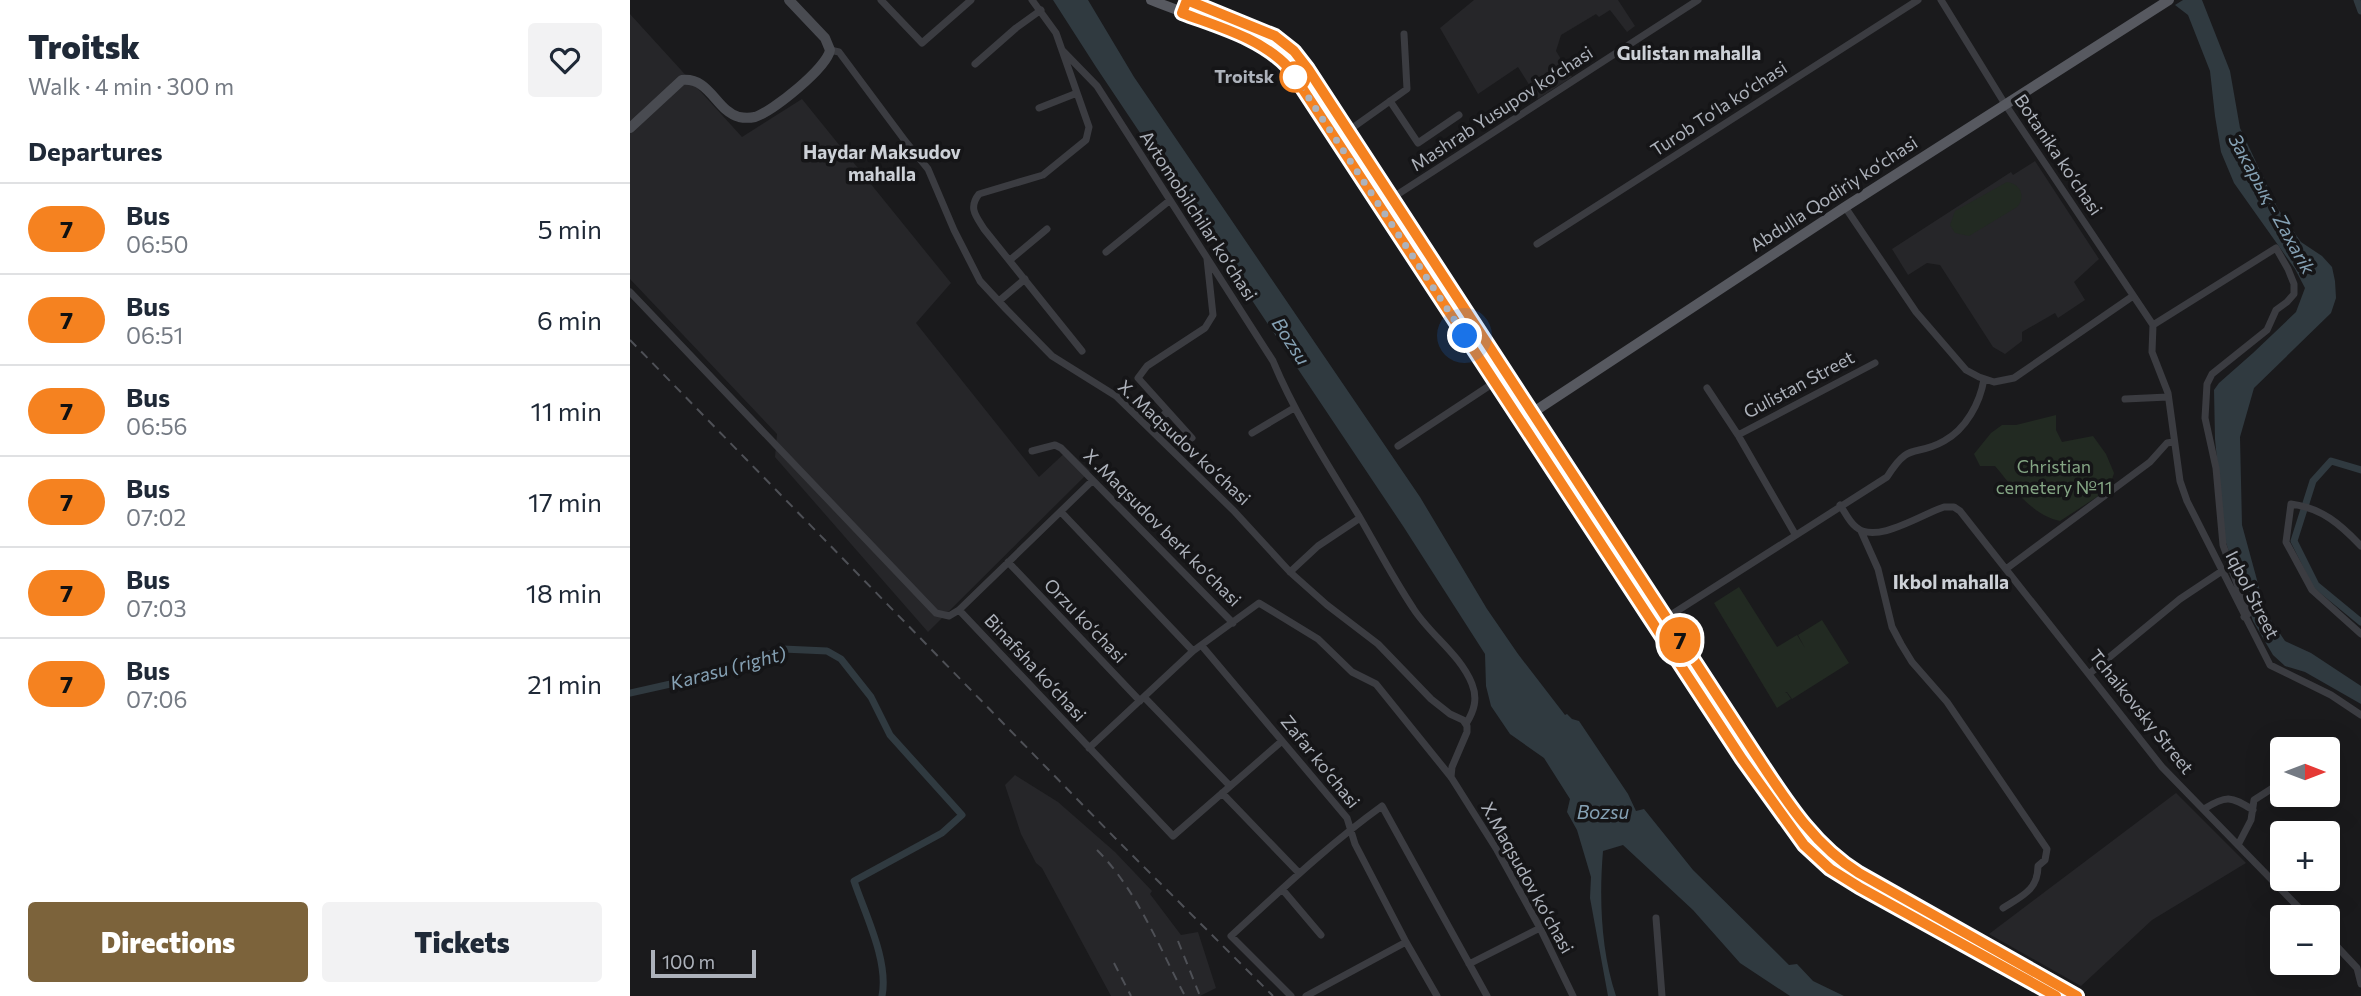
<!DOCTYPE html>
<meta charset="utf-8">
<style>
body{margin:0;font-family:Commissioner,sans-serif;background:#f2f2f3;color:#1f2937;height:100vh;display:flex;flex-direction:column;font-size:26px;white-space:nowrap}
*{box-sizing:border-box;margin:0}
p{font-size:23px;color:#747a83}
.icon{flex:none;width:38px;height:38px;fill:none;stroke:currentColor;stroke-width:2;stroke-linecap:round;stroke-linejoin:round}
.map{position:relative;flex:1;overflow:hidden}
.drawer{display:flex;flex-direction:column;background:#fff;width:630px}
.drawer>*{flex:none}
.badge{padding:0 14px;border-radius:23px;font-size:24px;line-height:46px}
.needle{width:46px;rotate:90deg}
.tools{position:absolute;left:1640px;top:737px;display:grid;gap:14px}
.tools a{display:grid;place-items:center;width:70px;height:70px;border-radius:7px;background:#fff;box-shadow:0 7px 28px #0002;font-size:35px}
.scale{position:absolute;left:21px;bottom:18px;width:105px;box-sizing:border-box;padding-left:7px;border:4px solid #adb2bb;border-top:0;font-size:19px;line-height:24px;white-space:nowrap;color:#adb2bb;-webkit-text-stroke:5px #151517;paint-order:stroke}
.you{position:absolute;width:35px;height:35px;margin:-18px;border:5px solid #fff;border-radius:50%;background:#1a73e8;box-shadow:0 0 0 10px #1a73e833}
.map>.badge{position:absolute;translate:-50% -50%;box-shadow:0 0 0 4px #fff}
h2{padding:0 28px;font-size:26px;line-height:63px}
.round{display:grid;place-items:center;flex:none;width:74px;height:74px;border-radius:7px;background:#f2f2f3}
.summary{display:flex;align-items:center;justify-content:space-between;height:119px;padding:0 28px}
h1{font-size:33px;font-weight:800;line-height:52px}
.action{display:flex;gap:14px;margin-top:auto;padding:14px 28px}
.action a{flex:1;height:80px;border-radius:7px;background:#7c633b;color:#fff;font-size:28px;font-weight:800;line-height:80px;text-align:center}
.action a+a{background:#f2f2f3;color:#1f2937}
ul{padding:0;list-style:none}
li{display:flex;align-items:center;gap:21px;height:91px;padding:0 28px;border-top:2px solid #e0e1e3}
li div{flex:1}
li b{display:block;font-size:26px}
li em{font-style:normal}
li .badge{min-width:77px;font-weight:700;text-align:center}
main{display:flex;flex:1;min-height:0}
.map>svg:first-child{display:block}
.built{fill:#262629}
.green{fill:#222a22}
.water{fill:#303a40}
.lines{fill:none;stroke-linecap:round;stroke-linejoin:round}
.canal{stroke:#303a40;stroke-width:7}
.street{stroke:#3b3c41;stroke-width:7}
.secondary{stroke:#494b51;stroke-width:10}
.primary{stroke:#575960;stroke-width:10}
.rail{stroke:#4e5056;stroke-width:2;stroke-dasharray:9 7;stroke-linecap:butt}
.line-casing{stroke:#fff;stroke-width:16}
.line{stroke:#f58220;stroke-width:10}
.walk{stroke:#adb2bb;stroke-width:7;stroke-dasharray:0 12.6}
.stop-dot{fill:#fff;stroke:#f58220;stroke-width:3.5}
.labels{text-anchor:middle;stroke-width:7;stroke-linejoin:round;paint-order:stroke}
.stop-label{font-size:18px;font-weight:bold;fill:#adb2bb;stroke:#151517;text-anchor:end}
.street-label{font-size:18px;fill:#adb2bb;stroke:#151517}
.park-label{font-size:18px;fill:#84a584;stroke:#151517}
.neighbourhood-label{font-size:19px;font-weight:bold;fill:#cdd1d7;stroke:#151517}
.water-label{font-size:19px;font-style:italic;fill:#85a1b4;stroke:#151517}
</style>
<main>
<section class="drawer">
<div class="summary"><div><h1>Troitsk</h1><p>Walk · 4 min · 300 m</p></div><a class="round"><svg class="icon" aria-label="heart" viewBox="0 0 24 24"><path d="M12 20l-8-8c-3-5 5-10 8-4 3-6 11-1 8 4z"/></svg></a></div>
<h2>Departures</h2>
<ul>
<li><span class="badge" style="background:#f58220;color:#111">7</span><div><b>Bus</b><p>06:50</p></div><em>5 min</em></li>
<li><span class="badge" style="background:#f58220;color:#111">7</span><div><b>Bus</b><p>06:51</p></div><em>6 min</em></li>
<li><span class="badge" style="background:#f58220;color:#111">7</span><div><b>Bus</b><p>06:56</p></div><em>11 min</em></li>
<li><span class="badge" style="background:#f58220;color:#111">7</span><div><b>Bus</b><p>07:02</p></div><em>17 min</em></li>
<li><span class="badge" style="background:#f58220;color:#111">7</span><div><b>Bus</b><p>07:03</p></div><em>18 min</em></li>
<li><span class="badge" style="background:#f58220;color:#111">7</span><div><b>Bus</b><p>07:06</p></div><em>21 min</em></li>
</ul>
<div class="action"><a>Directions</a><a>Tickets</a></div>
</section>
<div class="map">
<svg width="1731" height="996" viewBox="0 0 1731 996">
<rect width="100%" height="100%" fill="#1a1a1c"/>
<path class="built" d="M 844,0 L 988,0 L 1005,26 L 997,32 L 980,10 L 969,17 L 966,14 L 931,35 L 926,51 L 942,77 L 908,99 L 888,67 L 848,94 L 810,28 Z
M 0,14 L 112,137 L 172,99 L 321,283 L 286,323 L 409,477 L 438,450 L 460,471 L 298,632 L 145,457 L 147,434 L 0,279 Z
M 1405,161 L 1469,259 L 1444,282 L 1455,300 L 1428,318 L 1425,313 L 1392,332 L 1392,341 L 1375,354 L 1363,347 L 1310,265 L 1297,263 L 1278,275 L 1262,249 L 1381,172 L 1383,175 Z
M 385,775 L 428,802 L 485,852 L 522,891 L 520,894 L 551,935 L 568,932 L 586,988 L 570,996 L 481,996 L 412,868 L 406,863 L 391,834 L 375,785 Z
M 1546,793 L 1616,863 L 1522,920 L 1451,986 L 1359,934 Z"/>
<path class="green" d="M 1377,182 C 1391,184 1396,197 1387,207 L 1339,236 L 1325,233 L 1320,225 L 1325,211 Z
M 1426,415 L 1426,430 L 1432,442 L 1463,436 L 1476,454 L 1484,473 L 1479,489 L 1430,521 C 1401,515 1383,487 1365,466 L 1350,466 L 1344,454 L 1361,433 L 1372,425 L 1386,425 Z
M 1109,587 L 1147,647 L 1167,635 L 1175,648 L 1168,635 L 1192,620 L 1219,663 L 1162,699 L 1157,692 L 1155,693 L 1157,693 L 1161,699 L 1147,708 L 1084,603 Z"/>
<path class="water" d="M 423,0 L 458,0 L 504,77 L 790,497 L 857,609 L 888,654 L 935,715 L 937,714 L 942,719 L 949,721 L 998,794 L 1006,811 L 1014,809 L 1063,870 L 1159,965 L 1167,964 L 1183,981 L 1214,996 L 1160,996 L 1110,963 L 1063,910 L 993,845 L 973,851 C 969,898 971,951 986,996 L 978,996 L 960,898 L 961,877 L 947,830 L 937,812 L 940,799 L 914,758 L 880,734 L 861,706 L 856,686 L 855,654 L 773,526 L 466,67 Z
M 1553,0 L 1572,0 L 1600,71 L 1610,128 L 1648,209 L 1671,242 L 1692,256 L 1702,267 L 1705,281 L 1706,298 L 1701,313 L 1624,388 L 1610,437 L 1612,525 L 1636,613 L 1655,641 L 1681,653 L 1731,686 L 1731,704 L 1675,672 L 1655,666 L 1643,655 L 1623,621 L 1595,540 L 1585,439 L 1584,390 L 1589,383 L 1623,353 L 1666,312 L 1675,288 L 1665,269 L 1604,183 L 1591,152 L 1585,116 L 1580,71 L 1558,15 L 1545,5 Z"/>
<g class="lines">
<path class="canal" d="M 1727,0 L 1731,11
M 1731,470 L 1701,461 L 1683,481 L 1664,541 L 1686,585 L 1731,622
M 0,693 L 85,674 L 153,649 L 197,651 L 211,659 L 241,697 L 260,735 L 332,815 L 312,833 L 224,881 C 235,914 259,961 252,996"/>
<path class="street" d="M 251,0 L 292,43 L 341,0
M 402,0 L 426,33 L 459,127 L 456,140 L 413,175 L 349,194 C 338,208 346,216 354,229 L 452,351
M 1311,0 L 1375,104 L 1523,325
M 200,50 L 209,52 L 276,142 L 298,169 L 324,230 L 350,281 L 376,309 L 422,356 L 486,396 L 603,510 L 660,572 L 697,605 L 748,644 L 801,699 L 820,714 L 833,720 L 837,726 L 837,732 L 822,767 L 821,777
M 432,50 L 467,86 L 643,361 C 666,416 698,465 729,516 C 747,547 763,578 783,608 C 800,635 830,654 842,684 C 848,699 844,711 836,724
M 345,64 L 386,28 L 411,10
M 760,101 L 788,143 L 829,115
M 409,108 L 447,93
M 718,131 L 777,89 L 774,34
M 762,198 L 1068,0
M 1215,207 L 1286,312 L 1336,370 L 1349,377 L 1364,382 L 1384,378 L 1503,296
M 907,244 L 1288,0
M 476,252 L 539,201
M 380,260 L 417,229
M 0,292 L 306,613 L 319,616 L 329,610 L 462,481
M 369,301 L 395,279
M 1523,325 L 1646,248 L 1658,269 L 1664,284 L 1664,294 L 1657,302 L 1646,310 L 1637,330 L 1582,374 L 1577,384 L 1575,418 L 1586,468 L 1593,545 L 1618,614 L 1614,617
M 1523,325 L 1522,352 L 1538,393 L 1550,481 L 1557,501 L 1640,665 L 1701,695 L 1731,715
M 1077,388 L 1108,435 L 1165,534
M 1495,399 L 1538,397
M 522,430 L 537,411
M 622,433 L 664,408
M 1108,435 L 1245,363
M 562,438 L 508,378 L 517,366 L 575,328 L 583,315 L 577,259
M 768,446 L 865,382
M 402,451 L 425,445 L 431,448 L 603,623
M 1210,505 C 1215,512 1219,522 1226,527 C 1246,545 1292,514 1314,507 L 1324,507 L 1330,511 L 1532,767 L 1678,917
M 431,512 L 563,651
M 1231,531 L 1248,569 L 1262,627 L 1271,644 L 1282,662 L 1317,702 L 1417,849 L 1415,860 L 1408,866 C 1408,890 1392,896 1373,908
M 1731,546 C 1710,524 1692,508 1661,504 L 1656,542 L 1682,590 L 1731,634
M 378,562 L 510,701
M 1376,569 L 1520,462 L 1537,443 L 1543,442
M 660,572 L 688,546 L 730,518
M 329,610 L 543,836 L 652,741
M 1036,618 L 1257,477 C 1280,440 1284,458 1314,441 C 1336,429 1350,403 1354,379
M 572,646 L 717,818 L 725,844 L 776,942 L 807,996
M 1459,674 L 1550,599 L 1592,571
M 514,697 L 600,786
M 459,748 L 563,651 L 629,603 L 688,639 L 722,672 L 746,684 L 821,777 L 867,850 L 910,928 L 943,996
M 592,793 L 669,873
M 1574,809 C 1596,795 1601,796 1623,810
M 1608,845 L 1621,820 L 1624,800 L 1652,782
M 652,889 L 691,935
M 1026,918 L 1032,996
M 1698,937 L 1727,968 L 1731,984
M 839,964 L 910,928
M 661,996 L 601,936 C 650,891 698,845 752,806 L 857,996
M 676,996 L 776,942"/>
<path class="secondary" d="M 0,128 L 52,80 C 80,77 86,111 109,117 C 114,118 120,118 125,117 C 143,111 197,68 200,50 L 195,38 L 159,0"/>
<path class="primary" d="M 521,0 C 564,18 627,33 659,68 L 1113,759 C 1144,804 1171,852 1219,881 L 1426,996
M 556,0 C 602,18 647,28 678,69 L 1124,752 C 1154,797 1182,844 1229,873 L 1447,996
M 899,415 L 1215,207 L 1539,0"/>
<path class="rail" d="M 0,340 L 485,838 L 643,996
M 467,850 C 507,890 529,947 555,996
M 548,941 L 570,996
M 484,963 L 501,996"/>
</g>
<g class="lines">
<g class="line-casing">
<path id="line" d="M 1426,996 L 1229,887 L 1200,869 L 1174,845 L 1112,759 L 659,68 C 631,38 589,27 552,13 L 557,0 L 645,36 L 664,51 L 678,69 L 1124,752 C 1154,797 1182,844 1229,873 L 1447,996"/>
</g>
<use href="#line" class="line"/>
<path class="walk" d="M 665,77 L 835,336"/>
</g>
<circle class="stop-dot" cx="665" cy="77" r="14"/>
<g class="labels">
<g class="stop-label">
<text x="644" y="83">Troitsk</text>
</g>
<g class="street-label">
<text transform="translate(872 109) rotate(-33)" y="6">Mashrab Yusupov ko‘chasi</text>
<text transform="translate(1089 109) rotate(-33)" y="6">Turob To‘la ko‘chasi</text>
<text transform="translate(1428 155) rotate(56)" y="6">Botanika ko‘chasi</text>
<text transform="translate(1204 194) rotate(-33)" y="6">Abdulla Qodiriy ko‘chasi</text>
<text transform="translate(568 216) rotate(57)" y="6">Avtomobilchilar ko‘chasi</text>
<text transform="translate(1169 385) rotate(-28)" y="6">Gulistan Street</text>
<text transform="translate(554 443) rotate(43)" y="6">X. Maqsudov ko‘chasi</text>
<text transform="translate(532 528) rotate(45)" y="6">X .Maqsudov berk ko‘chasi</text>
<text transform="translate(1622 595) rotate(63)" y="6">Iqbol Street</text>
<text transform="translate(455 621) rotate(46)" y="6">Orzu ko‘chasi</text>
<text transform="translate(405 668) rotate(47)" y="6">Binafsha ko‘chasi</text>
<text transform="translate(1511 712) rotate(51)" y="6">Tchaikovsky Street</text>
<text transform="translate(690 762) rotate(51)" y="6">Zafar ko‘chasi</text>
<text transform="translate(897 878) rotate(61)" y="6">X.Maqsudov ko‘chasi</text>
</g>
<g class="park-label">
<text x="1424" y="473">Christian<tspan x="1424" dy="21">cemetery №11</tspan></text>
</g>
<g class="neighbourhood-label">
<text x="1059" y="60">Gulistan mahalla</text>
<text x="252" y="159">Haydar Maksudov<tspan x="252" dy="22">mahalla</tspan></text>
<text x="1321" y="589">Ikbol mahalla</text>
</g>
<g class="water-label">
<text transform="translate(1642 204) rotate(61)" y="7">Закарық - Zaxarik</text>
<text transform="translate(661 341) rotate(57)" y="7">Bozsu</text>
<text transform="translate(98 668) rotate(-15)" y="7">Karasu (right)</text>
<text x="973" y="819">Bozsu</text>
</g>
</g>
</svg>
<div class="tools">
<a><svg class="needle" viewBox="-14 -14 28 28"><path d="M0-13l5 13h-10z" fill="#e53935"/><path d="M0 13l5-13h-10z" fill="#747a83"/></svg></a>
<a>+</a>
<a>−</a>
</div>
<div class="scale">100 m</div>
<div class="you" style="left:835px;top:336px"></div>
<b class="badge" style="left:1050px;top:640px;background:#f58220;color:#111">7</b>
</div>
</main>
